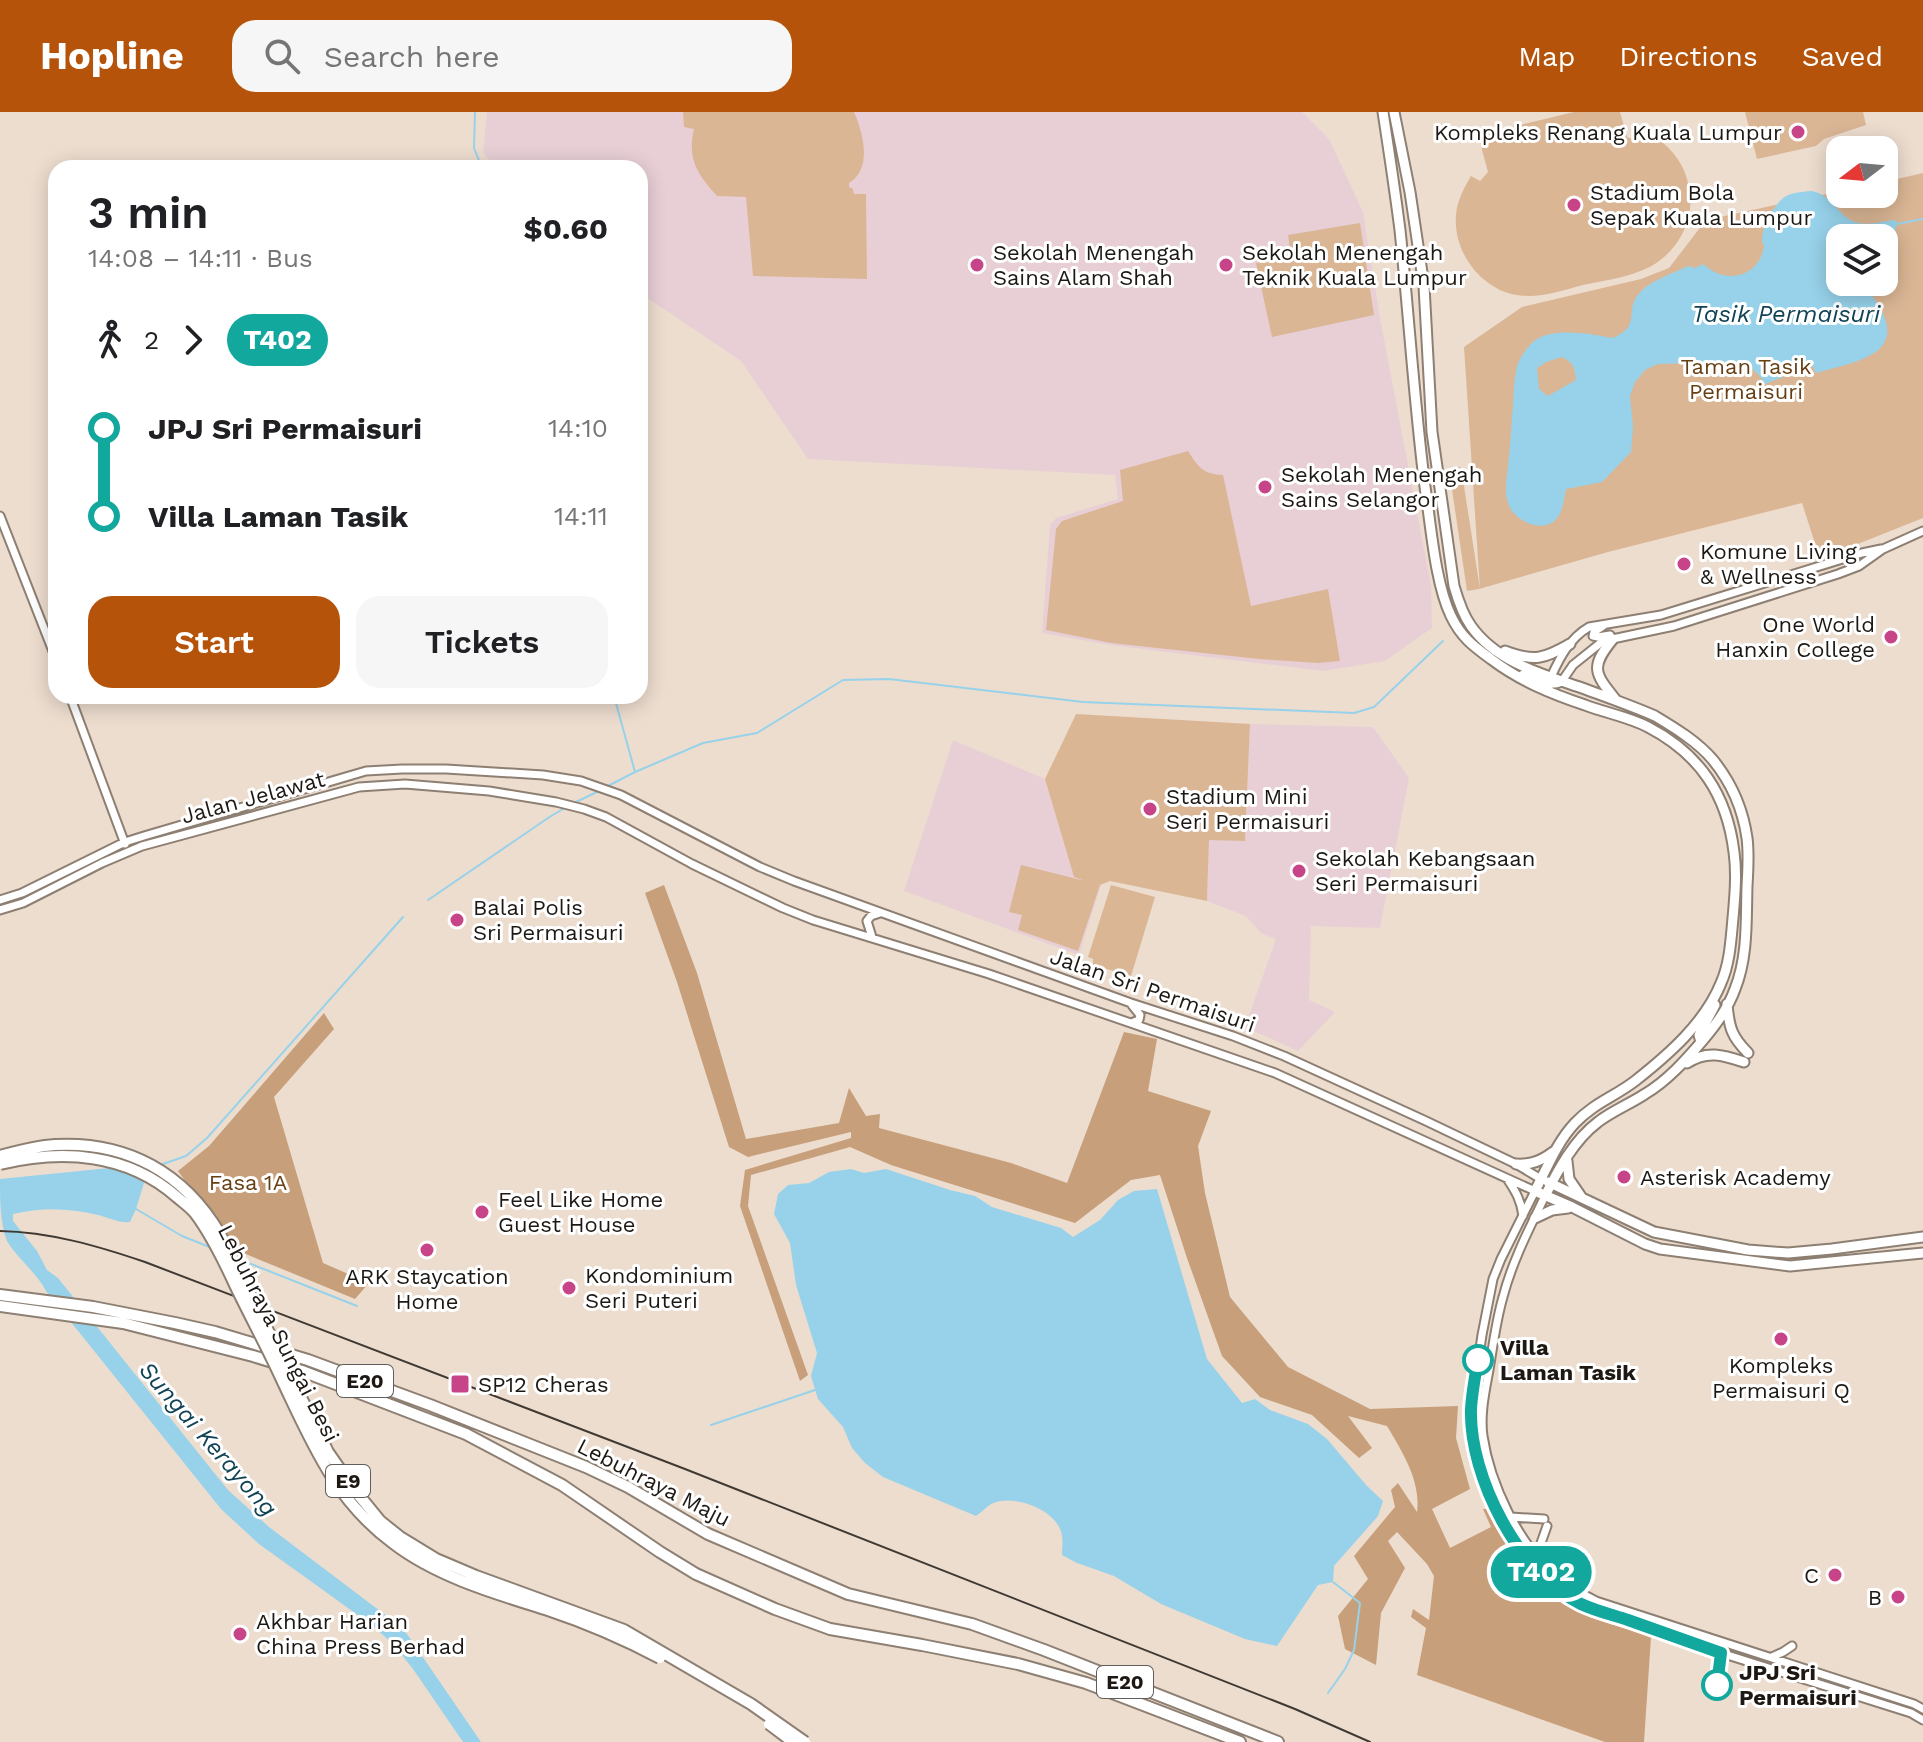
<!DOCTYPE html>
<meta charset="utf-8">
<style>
body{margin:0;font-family:"Work Sans",sans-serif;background:#f6f6f6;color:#202124;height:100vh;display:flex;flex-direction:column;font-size:30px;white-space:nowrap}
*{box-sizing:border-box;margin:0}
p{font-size:26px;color:#757577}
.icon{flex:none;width:44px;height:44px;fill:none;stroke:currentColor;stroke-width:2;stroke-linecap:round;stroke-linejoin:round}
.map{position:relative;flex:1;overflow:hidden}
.drawer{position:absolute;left:48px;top:48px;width:600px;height:544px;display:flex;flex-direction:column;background:#fff;border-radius:24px;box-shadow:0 4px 20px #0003}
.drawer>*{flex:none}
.badge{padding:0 16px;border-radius:26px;font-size:28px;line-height:52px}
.needle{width:52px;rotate:254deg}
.controls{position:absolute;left:1826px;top:24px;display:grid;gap:16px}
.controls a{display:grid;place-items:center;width:72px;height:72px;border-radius:16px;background:#fff;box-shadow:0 4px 20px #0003;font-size:40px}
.map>.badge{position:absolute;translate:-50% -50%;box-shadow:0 0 0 4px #fff}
.legs{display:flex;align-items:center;gap:12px;height:88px;padding:0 40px;font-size:26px}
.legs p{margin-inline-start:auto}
.overview{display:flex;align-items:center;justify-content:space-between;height:136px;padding:0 40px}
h1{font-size:44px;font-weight:600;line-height:60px}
.button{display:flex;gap:16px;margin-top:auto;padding:16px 40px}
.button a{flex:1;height:92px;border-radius:24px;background:#b45309;color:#fff;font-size:32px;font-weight:600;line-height:92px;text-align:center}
.button a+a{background:#f6f6f6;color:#202124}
ul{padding:0 40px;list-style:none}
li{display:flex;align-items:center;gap:28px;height:88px;font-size:30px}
li i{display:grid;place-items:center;width:12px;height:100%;margin:0 10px;background:currentColor}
li i::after{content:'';width:20px;height:20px;margin:-10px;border:6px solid;border-radius:50%;background:#fff}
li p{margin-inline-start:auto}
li:first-child i{background:linear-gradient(#0000 50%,currentColor 0)}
li:last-child i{background:linear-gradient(currentColor 50%,#0000 0)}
header{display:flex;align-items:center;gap:48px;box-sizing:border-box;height:112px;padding:0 40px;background:#b45309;color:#fff}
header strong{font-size:38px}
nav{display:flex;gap:44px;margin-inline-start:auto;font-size:28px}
.search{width:560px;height:72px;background:#f6f6f6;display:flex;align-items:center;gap:20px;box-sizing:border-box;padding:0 28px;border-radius:24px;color:#757577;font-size:30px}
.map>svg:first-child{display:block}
.education{fill:#e8cfd6}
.green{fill:#dab695;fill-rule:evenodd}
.forest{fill:#c79f7a}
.water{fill:#97d2ea;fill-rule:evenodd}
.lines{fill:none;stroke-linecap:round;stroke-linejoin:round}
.stream{stroke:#97d2ea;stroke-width:2}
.minor-casing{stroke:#8d7f72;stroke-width:11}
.major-casing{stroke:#8d7f72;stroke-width:13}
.highway-casing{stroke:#8d7f72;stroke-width:14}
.minor{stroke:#fff;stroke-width:7}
.major{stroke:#fff;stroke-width:9}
.highway{stroke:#fff;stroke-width:10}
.tram{stroke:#3f3932;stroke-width:2}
.highway-bridge-casing{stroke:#8d7f72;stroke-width:14;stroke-linecap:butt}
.highway-bridge{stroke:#fff;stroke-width:10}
.line-1-casing{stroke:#fff;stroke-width:18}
.line-1{stroke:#12a89d;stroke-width:12}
.poi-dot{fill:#c84488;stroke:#fff;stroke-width:3}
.stop-1-dot{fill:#fff;stroke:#12a89d;stroke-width:4}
.labels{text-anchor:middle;stroke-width:6;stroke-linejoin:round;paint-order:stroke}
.shield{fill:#fff;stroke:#615d5a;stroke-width:2}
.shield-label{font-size:20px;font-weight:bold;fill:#1d1813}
.poi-label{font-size:22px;fill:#1d1813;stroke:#fff;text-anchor:start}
.park-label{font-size:22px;fill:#673f13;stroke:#fff}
.street-label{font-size:22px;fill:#1d1813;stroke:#fff}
.stop-label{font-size:22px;font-weight:bold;fill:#1d1813;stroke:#fff;text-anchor:start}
.water-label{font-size:24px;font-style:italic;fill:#114355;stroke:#fff}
</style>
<header>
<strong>Hopline</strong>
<div class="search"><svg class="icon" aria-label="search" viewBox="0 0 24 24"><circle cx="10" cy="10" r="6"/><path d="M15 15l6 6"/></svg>Search here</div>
<nav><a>Map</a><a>Directions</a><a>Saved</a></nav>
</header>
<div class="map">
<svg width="1923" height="1630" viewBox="0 0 1923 1630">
<rect width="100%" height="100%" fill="#edddcf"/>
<path class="education" d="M 487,0 L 1302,0 L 1329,27 L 1363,100 L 1380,206 L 1431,474 L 1432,516 L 1385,549 L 1323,559 L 1110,533 L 1042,521 L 1050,413 L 1056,406 L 1118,387 L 1115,363 L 808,347 L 741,249 L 640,181 L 640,56 L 495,56 L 483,40 Z
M 1250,612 L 1373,615 L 1409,666 L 1380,816 L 1311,814 L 1309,888 L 1335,900 L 1298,939 L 1245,915 L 1276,827 L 1261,821 L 1246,804 L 1207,789 L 1209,727 L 1245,729 Z
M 953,628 L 1045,667 L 1074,765 L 1101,773 L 1079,843 L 904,779 Z"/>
<path class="green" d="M 683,0 L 854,0 C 863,21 873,56 849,71 L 849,75 L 853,77 L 854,82 L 866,82 L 867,167 L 753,164 L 746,85 L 717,84 C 697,62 687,47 694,17 L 684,15 Z
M 1574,0 L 1620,0 L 1627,25 L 1641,30 L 1646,19 C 1671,34 1686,51 1690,81 C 1694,114 1673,146 1643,158 C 1624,166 1603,169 1583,173 C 1560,179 1536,188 1511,182 C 1478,173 1453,138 1456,103 C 1457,89 1464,76 1471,64 L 1480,69 L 1488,60 L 1478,23 Z
M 1745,0 L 1863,0 L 1866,13 L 1824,27 L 1816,34 L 1757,47 Z
M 1923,61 L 1923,406 L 1820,447 L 1802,391 L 1608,440 L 1479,477 L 1467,479 L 1449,357 L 1461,355 L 1480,477 L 1464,235 L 1522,195 L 1641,167 L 1669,156 L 1706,108 L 1840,79 L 1840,82 L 1884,82 L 1884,70 ZM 1840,126 L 1884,126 L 1884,170 L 1840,170 Z
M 1360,111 L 1374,203 L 1272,225 L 1256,151 L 1291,143 L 1288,123 Z
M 1188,339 C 1199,356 1203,362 1223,363 L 1251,494 L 1328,477 L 1340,549 L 1318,551 L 1259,547 L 1111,531 L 1046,518 L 1056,417 L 1062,409 L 1123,389 L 1120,358 Z
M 1076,602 L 1250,612 L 1245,729 L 1209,728 L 1207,789 L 1110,769 L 1100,773 L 1078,839 L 1018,818 L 1022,803 L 1009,800 L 1021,753 L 1085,769 L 1074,765 L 1045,667 Z
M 1111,773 L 1155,785 L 1131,864 L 1093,853 L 1093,847 L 1088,845 Z"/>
<path class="forest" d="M 664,773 L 697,861 L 746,1027 L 839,1011 L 849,976 L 866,1004 L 880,1002 L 879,1016 L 1011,1051 L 1067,1071 L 1124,920 L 1157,927 L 1148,979 L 1211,999 L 1198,1034 L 1205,1081 L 1230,1185 L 1288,1255 L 1370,1297 L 1458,1294 L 1456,1326 L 1470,1377 L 1432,1397 L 1450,1436 L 1491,1415 L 1483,1397 L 1490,1397 L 1537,1470 L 1589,1505 L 1651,1525 L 1644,1630 L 1605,1630 L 1417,1563 L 1426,1516 L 1411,1505 L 1413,1497 L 1429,1508 L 1434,1464 L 1427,1452 L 1397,1420 L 1388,1429 L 1405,1456 L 1381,1501 L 1376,1553 L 1345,1537 L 1338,1504 L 1368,1467 L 1354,1444 L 1395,1395 L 1391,1378 L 1398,1371 L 1417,1400 C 1421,1369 1403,1341 1387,1314 L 1348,1304 L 1372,1336 L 1359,1346 L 1312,1303 L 1260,1285 L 1222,1244 L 1187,1146 L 1160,1063 L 1131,1068 L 1075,1111 L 891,1053 L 850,1035 L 751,1063 L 748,1094 L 808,1263 L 800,1269 L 740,1094 L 745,1058 L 851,1026 L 851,1020 L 748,1045 L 729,1035 L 677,870 L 645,781 Z
M 324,901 L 334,917 L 274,985 L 323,1151 L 369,1171 L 355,1187 L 236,1138 L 178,1059 L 209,1034 Z"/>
<path class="water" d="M 1812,79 C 1831,83 1837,101 1852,109 C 1865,115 1883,109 1896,108 L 1897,112 L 1895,120 C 1878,119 1863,114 1851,126 L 1840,126 L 1840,170 L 1862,170 C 1868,178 1875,187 1880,196 C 1908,245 1849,251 1816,261 L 1812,253 L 1765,272 L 1759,263 L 1750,255 L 1736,250 L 1658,252 L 1645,258 L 1635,270 L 1630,284 L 1633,315 L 1631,340 L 1602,370 L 1566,377 C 1564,386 1563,399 1557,406 C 1544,423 1513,409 1508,391 C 1504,379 1507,366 1508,354 C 1510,337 1511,321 1512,305 C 1514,288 1513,271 1517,255 C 1519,246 1530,230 1539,226 C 1557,216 1592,222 1612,226 C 1641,215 1625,202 1637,184 C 1648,169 1672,162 1688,154 L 1695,156 L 1703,152 C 1711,159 1720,164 1731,164 C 1747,164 1759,154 1763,139 C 1766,127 1762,138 1762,126 C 1763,114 1773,95 1782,87 C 1789,80 1802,80 1812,79 ZM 1562,245 C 1573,250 1575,256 1576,268 L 1548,284 L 1539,277 L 1537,256 L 1546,250 Z
M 119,1055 L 143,1068 L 144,1071 L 136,1097 L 130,1110 C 119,1111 109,1106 98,1103 C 69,1096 42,1095 13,1102 L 13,1109 L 37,1139 L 47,1158 L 58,1166 L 228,1378 L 269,1415 L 384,1502 L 407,1522 L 481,1630 L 463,1630 L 413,1557 L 394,1533 L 373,1514 L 259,1432 L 221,1397 L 46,1179 C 36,1160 18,1147 7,1129 C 0,1112 0,1086 0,1067 Z
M 851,1057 L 864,1061 L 886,1057 L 950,1078 L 975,1084 L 992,1095 L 1061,1116 L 1073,1125 L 1100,1108 L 1118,1088 L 1134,1079 L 1157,1077 L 1207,1247 L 1242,1291 L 1255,1287 L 1270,1298 L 1308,1312 L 1327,1327 L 1367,1374 L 1383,1389 L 1378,1404 L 1334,1454 L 1333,1470 L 1318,1473 L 1277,1534 L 1245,1527 L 1161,1492 L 1114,1464 L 1077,1451 L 1062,1443 C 1062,1437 1063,1430 1062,1424 C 1059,1398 1013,1381 991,1392 C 986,1395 981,1401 976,1404 L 883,1365 L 865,1351 L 852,1336 L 843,1315 L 818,1287 L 811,1264 L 817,1241 L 796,1173 L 790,1131 L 774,1102 L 778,1082 L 788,1073 L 809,1071 L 829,1060 Z"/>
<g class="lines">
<path class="stream" d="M 475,0 L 474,36 L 482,56
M 1897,112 L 1923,107
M 614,584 L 635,660
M 606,675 L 635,660 L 703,631 L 757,621 L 843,568 L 889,567 L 1083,590 L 1354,601 L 1374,595 L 1443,529
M 574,691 L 601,678
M 428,788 L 551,704 L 565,696
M 160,1053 L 186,1044 L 207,1026 L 403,805
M 136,1097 L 182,1124 L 212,1136
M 236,1146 L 357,1194
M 711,1313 L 815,1278
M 1328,1581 L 1345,1557 L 1354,1538 L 1360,1491 L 1333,1470"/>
<g class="minor-casing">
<path id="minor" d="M 0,404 L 56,547
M 1603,514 L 1594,520 L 1593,524 L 1598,525 L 1610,523
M 1551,565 C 1560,545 1570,526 1589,515 L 1661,503 L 1862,441 L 1881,437
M 1562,569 L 1573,553 L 1603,529 L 1674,514 L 1838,462 L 1859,454 L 1883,437 L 1923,419
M 70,584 L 125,732
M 0,788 L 22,781 L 125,730 L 144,724 L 366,659 L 402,657 L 446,657 L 543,663 L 581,669 L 621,683 L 760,755 L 794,769 L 1131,891 L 1233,924 L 1284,944 L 1426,1009 L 1516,1052 L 1541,1067
M 0,798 L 23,791 L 102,751 L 142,734 L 359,675 L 405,672 L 489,679 L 556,690 L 584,697 L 606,705 L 692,752 L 783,796 L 813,808 L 989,862 L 1275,961 L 1535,1079 L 1501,1147 L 1493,1167 L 1482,1223 L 1471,1298 L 1473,1324 L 1480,1360 L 1486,1379 L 1523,1440 L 1553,1473 L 1583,1493 L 1721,1541 L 1911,1601 L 1923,1608
M 872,825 L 867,809 L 871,804 L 880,801
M 1131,911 L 1139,908 L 1140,903 L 1132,893
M 1508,1068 C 1516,1080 1521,1089 1523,1104
M 1545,1084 C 1529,1117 1512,1150 1503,1185 C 1496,1209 1493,1234 1489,1258 C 1485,1280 1480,1302 1483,1324 C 1487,1351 1496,1376 1508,1400 C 1529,1441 1554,1469 1596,1489 L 1914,1592 L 1923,1597
M 1511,1405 L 1544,1407
M 1541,1449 L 1541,1431 L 1547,1414
M 1772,1545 L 1783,1540 L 1792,1534"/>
</g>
<g class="major-casing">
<path id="major" d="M 1383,0 C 1389,39 1395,79 1400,118 C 1409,204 1414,289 1425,375 C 1431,413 1435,471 1451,504 C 1461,525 1473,534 1491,547 C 1520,569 1552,582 1585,593 C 1606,601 1629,605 1648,615 C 1700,642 1727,683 1734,740 C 1737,761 1735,784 1733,806 C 1731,827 1730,851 1721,871 C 1705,911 1668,943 1635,969 C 1614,985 1594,991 1575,1011 C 1557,1030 1547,1056 1535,1079 L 1572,1095 L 1645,1132 L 1660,1137 L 1790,1154 L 1923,1141
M 1394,0 L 1410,80 L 1424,174 L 1432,320 L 1454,474 C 1458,488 1463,503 1471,514 C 1497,551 1545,563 1585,577 C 1609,586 1632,594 1655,604 C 1675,616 1698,630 1713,648 C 1731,670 1743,698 1747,726 C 1749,741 1748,758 1747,774 C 1746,808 1748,845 1735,877 C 1729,894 1715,914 1703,928 C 1686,948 1667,969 1645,982 C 1630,992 1612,999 1598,1010 C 1574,1028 1558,1058 1545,1084
M 1613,527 C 1590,555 1594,561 1616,588
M 1505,539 C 1534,550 1544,547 1570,532
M 1523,563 C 1536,568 1548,575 1562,569
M 1727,892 C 1729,916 1732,925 1748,941
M 1701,930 L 1699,923 L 1715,893
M 1687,951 C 1707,938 1723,943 1744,950
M 1567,1049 L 1569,1067 L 1582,1086
M 1516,1052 C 1531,1053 1541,1049 1553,1040
M 1548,1070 L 1654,1120 L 1748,1138 L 1788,1141 L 1832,1137 L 1923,1125
M 1535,1106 L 1552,1098 L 1568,1096"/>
</g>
<g class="highway-casing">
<path id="highway" d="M 0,1183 L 93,1195 L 175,1211 L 215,1220 L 308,1248 L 430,1293 L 586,1355 L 628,1375 L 708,1422 L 848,1482 L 972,1512 L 1044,1538 L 1278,1630
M 0,1194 L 123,1211 L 253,1244 L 302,1259 L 466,1322 L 562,1373 L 660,1440 L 696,1462 L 775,1497 L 830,1517 L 922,1533 L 1018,1552 L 1086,1571 L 1240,1630"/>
</g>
<use href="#minor" class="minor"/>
<use href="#major" class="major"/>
<use href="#highway" class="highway"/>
<path class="tram" d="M 0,1119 C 50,1120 98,1134 145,1150 L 685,1357 L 1295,1597 L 1370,1630"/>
<g class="highway-bridge-casing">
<path id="highway-bridge" d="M 0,1044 C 18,1039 37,1034 55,1033 C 127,1029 184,1061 220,1122 L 328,1340 L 353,1376 L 380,1409 L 400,1425 L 436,1447 L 476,1464 L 624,1518 L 751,1592 L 805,1630
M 0,1052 C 62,1037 127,1041 177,1085 C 183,1090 190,1095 195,1101 C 211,1122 225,1151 236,1175 C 251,1206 268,1237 282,1268 C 312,1331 335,1388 393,1431 C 437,1465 497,1482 548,1498 C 587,1511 624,1527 660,1546
M 769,1612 L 793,1630"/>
</g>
<use href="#highway-bridge" class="highway-bridge"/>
</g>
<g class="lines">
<g class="line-1-casing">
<path id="line-1" d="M 1478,1248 C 1475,1264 1472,1281 1471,1297 C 1469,1365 1519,1462 1581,1492 C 1596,1499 1613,1503 1628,1508 C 1659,1519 1690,1530 1721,1541 L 1717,1573"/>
</g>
<use href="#line-1" class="line-1"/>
</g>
<g class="poi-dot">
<circle cx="1798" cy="20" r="8"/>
<circle cx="1574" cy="93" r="8"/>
<circle cx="977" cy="153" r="8"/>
<circle cx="1226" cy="153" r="8"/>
<circle cx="1265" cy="375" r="8"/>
<circle cx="1684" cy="452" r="8"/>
<circle cx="1891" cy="525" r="8"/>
<circle cx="1150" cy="697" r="8"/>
<circle cx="1299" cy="759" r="8"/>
<circle cx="457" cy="808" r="8"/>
<circle cx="1624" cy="1065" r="8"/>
<circle cx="482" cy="1100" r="8"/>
<circle cx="427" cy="1138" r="8"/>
<circle cx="569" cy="1176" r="8"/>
<circle cx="1781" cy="1227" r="8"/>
<rect x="450" y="1262" width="20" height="20" rx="4"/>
<circle cx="1835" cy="1463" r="8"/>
<circle cx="1898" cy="1485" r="8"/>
<circle cx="240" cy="1522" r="8"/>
</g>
<g class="stop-1-dot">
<circle cx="1478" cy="1248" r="14"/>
<circle cx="1717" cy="1573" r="14"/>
</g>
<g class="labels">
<g class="shield">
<rect x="337" y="1253" width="56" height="32" rx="6"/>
<rect x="326" y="1353" width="44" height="32" rx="6"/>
<rect x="1097" y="1554" width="56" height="32" rx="6"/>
</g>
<g class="shield-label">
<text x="365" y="1276">E20</text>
<text x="348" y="1376">E9</text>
<text x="1125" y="1577">E20</text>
</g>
<g class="poi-label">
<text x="1782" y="28" text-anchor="end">Kompleks Renang Kuala Lumpur</text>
<text x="1590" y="88">Stadium Bola<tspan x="1590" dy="25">Sepak Kuala Lumpur</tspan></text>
<text x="993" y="148">Sekolah Menengah<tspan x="993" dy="25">Sains Alam Shah</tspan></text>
<text x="1242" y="148">Sekolah Menengah<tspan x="1242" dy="25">Teknik Kuala Lumpur</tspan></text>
<text x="1281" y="370">Sekolah Menengah<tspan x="1281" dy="25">Sains Selangor</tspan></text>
<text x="1700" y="447">Komune Living<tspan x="1700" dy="25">&amp; Wellness</tspan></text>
<text x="1875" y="520" text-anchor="end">One World<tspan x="1875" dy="25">Hanxin College</tspan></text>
<text x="1166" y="692">Stadium Mini<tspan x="1166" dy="25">Seri Permaisuri</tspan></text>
<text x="1315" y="754">Sekolah Kebangsaan<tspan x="1315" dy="25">Seri Permaisuri</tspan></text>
<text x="473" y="803">Balai Polis<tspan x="473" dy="25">Sri Permaisuri</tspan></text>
<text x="1640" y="1073">Asterisk Academy</text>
<text x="498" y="1095">Feel Like Home<tspan x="498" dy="25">Guest House</tspan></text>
<text x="585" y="1171">Kondominium<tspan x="585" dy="25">Seri Puteri</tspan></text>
<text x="427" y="1172" text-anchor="middle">ARK Staycation<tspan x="427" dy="25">Home</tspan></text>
<text x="1781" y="1261" text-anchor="middle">Kompleks<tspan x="1781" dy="25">Permaisuri Q</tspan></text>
<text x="478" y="1280">SP12 Cheras</text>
<text x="1819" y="1471" text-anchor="end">C</text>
<text x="1882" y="1493" text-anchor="end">B</text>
<text x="256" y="1517">Akhbar Harian<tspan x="256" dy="25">China Press Berhad</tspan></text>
</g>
<g class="park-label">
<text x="1746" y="262">Taman Tasik<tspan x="1746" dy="25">Permaisuri</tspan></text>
<text x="248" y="1078">Fasa 1A</text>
</g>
<g class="street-label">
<text transform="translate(253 685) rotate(-15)" y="8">Jalan Jelawat</text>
<text transform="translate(1153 878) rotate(19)" y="8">Jalan Sri Permaisuri</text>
<text transform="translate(279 1221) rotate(63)" y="8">Lebuhraya Sungai Besi</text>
<text transform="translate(654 1370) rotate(27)" y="8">Lebuhraya Maju</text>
</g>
<g class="stop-label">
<text x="1500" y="1243">Villa<tspan x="1500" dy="25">Laman Tasik</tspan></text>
<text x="1739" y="1568">JPJ Sri<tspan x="1739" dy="25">Permaisuri</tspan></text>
</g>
<g class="water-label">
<text x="1786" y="210">Tasik Permaisuri</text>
<text transform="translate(208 1327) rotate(49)" y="8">Sungai Kerayong</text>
</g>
</g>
</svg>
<div class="controls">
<a><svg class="needle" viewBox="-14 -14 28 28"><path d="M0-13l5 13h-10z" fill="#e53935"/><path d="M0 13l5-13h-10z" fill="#757577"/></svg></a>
<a><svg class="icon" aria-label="layers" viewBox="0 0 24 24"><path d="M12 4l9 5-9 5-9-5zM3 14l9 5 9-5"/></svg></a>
</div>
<b class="badge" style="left:1541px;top:1460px;background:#12a89d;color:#fff">T402</b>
<section class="drawer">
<div class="overview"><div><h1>3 min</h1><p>14:08 – 14:11 · Bus</p></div><b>$0.60</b></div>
<div class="legs"><svg class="icon" aria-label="walk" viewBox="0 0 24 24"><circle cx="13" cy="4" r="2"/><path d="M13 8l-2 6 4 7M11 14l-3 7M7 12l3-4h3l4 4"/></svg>2<svg class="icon" aria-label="forward" viewBox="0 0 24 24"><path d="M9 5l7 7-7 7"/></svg><b class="badge" style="background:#12a89d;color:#fff">T402</b></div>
<ul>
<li><i style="color:#12a89d"></i><b>JPJ Sri Permaisuri</b><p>14:10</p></li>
<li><i style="color:#12a89d"></i><b>Villa Laman Tasik</b><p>14:11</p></li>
</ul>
<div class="button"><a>Start</a><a>Tickets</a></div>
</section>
</div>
